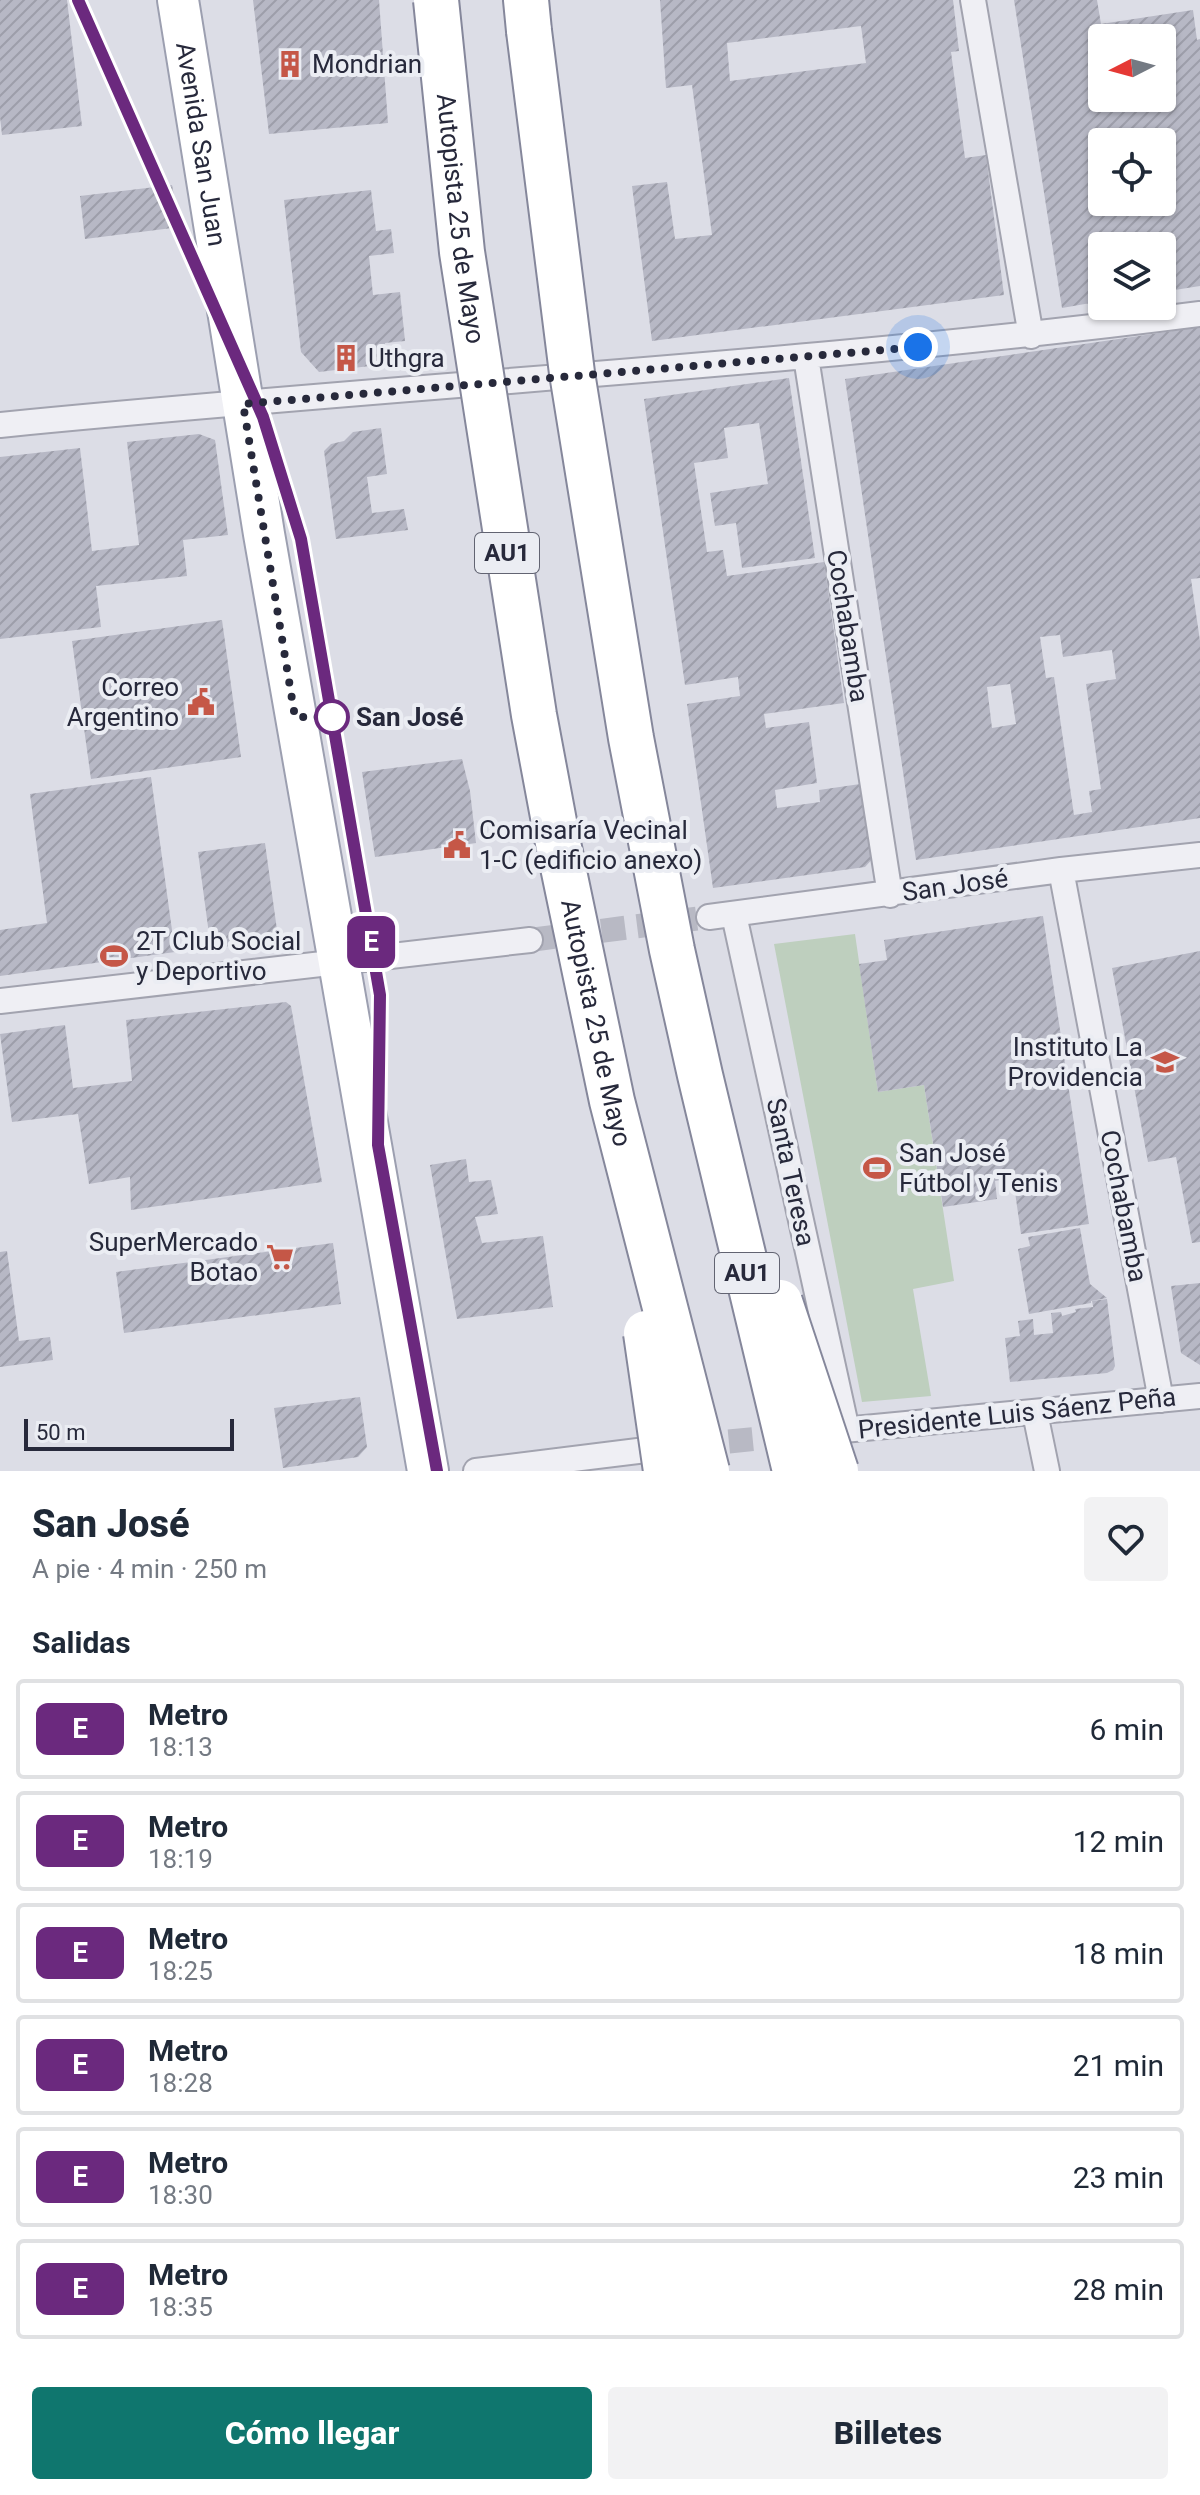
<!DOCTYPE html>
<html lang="es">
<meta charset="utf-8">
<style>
body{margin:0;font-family:Roboto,sans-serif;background:#f2f2f3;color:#1f2937;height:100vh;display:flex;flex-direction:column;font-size:30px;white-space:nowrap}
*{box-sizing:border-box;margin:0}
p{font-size:26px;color:#747a83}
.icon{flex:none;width:44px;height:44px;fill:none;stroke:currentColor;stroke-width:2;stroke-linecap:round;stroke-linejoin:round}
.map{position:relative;height:1471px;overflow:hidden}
.drawer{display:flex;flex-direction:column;background:#fff;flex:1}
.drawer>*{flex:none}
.badge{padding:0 16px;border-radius:12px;font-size:28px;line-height:52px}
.needle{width:52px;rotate:264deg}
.tools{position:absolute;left:1088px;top:24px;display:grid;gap:16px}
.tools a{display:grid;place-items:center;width:88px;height:88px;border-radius:8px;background:#fff;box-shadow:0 2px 6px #0004;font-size:40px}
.scale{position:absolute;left:24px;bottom:20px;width:210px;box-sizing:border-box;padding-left:8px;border:4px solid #27293b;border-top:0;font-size:22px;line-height:28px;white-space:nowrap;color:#27293b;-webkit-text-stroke:6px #ebedf3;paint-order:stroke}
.you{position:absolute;width:40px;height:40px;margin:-20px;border:6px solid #fff;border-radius:50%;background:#1a73e8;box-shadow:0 0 0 12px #1a73e833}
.map>.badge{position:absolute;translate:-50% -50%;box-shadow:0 0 0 4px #fff}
h2{padding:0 32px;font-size:30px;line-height:72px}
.round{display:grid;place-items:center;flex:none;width:84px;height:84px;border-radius:8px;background:#f2f2f3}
.head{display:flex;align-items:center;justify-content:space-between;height:136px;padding:0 32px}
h1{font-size:38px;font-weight:800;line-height:60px}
.button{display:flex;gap:16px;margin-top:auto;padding:16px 32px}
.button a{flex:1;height:92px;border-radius:8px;background:#0f766e;color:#fff;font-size:32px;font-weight:800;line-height:92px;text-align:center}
.button a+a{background:#f2f2f3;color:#1f2937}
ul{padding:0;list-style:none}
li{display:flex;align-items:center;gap:24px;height:100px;margin:0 16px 12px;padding:0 16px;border:4px solid #e0e1e3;border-radius:8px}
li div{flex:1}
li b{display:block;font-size:30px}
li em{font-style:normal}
li .badge{min-width:88px;font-weight:700;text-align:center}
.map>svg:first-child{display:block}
.pitch{fill:#becfbe}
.building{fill:url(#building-hatch);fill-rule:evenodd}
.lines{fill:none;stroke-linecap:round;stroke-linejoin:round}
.minor-tunnel{stroke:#b8b9c4;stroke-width:24;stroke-dasharray:24 12;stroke-linecap:butt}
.minor-casing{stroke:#a2a3af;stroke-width:28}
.primary-casing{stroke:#9c9fb0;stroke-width:44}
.motorway-casing{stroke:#85879b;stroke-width:48}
.minor{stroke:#efeff4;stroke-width:24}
.primary{stroke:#fff;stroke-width:40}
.motorway{stroke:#fff;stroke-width:44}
.motorway-bridge-casing{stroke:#85879b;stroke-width:48;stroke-linecap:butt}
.motorway-bridge{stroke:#fff;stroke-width:44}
.line-casing{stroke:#fff;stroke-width:18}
.line{stroke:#6b297e;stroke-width:12}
.walk{stroke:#27293b;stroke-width:8;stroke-dasharray:0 14.4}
.stop-dot{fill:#fff;stroke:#6b297e;stroke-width:4}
.labels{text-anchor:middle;stroke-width:8;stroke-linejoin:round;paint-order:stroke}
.shield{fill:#ebedf3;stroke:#626472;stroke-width:2}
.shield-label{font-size:24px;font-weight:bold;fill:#27293b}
.poi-label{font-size:26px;fill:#27293b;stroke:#ebedf3;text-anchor:start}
.street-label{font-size:26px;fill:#27293b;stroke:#ebedf3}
.stop-label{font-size:26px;font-weight:bold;fill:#27293b;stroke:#ebedf3;text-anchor:start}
</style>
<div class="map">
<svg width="1200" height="1471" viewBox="0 0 1200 1471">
<defs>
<pattern id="building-hatch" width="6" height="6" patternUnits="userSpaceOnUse" patternTransform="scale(2)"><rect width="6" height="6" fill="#b7b8c5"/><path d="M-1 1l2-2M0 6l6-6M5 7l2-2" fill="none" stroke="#9d9eaa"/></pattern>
</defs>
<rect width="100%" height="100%" fill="#dcdde6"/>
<path class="pitch" d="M 855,934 L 878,1092 L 924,1085 L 954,1281 L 913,1289 L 931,1396 L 862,1402 L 774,944 Z"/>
<path class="building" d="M 0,0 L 67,0 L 82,126 L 2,135 L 0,117 Z
M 253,0 L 379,0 L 388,123 L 269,134 Z
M 660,0 L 953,0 L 959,51 L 951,52 L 965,158 L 986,155 L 1004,295 L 652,341 L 632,186 L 667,182 L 675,239 L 712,235 L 692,85 L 666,88 ZM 861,26 L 866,63 L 730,81 L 727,43 Z
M 1014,0 L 1097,0 L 1101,24 L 1193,10 L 1197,40 L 1200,39 L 1200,286 L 1162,292 L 1162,246 L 1102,246 L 1102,301 L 1062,308 ZM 1102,38 L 1162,38 L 1162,98 L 1102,98 ZM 1102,142 L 1162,142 L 1162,202 L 1102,202 Z
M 172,185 L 180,227 L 85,239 L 80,196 Z
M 371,190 L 376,231 L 391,229 L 394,253 L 369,256 L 373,295 L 400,292 L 405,341 L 385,343 L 387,364 L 319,372 L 301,352 L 284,200 Z
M 1200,327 L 1200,578 L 1191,579 L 1200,641 L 1200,818 L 916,860 L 845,379 ZM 1060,635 L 1063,657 L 1112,650 L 1116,679 L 1086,684 L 1101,789 L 1089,791 L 1092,812 L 1074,815 L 1054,677 L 1046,678 L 1040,637 ZM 1010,684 L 1016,724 L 992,728 L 987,687 Z
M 789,378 L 815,558 L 742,568 L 736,523 L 715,526 L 710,493 L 768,484 L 759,423 L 724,428 L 728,458 L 694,463 L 707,552 L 723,550 L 727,576 L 824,562 L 844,703 L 764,714 L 766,728 L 809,722 L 817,783 L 775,790 L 777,808 L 820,802 L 819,790 L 867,783 L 877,854 L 865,867 L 713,888 L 687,704 L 740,696 L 738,677 L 685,685 L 644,399 Z
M 381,428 L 387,474 L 367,477 L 372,513 L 404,509 L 408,530 L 336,539 L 324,451 L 331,444 L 344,441 L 353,432 Z
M 199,434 L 215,440 L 228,535 L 183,540 L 187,576 L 96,586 L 101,627 L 0,639 L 0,457 L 80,448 L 92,551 L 139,545 L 127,442 Z
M 222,620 L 241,757 L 91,779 L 72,641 Z
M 462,759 L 470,791 L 476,843 L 375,857 L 362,772 Z
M 151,777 L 175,952 L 0,976 L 0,930 L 47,923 L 30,794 Z
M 265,843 L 277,930 L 276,939 L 211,949 L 198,852 Z
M 1043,916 L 1089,1224 L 1021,1234 L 1013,1178 L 995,1181 L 997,1199 L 943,1207 L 924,1085 L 878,1092 L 859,964 L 887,960 L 884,940 Z
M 1200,951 L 1200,1242 L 1192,1243 L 1176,1157 L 1148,1162 L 1112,968 Z
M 286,1002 L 291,1006 L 322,1182 L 131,1210 L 130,1177 L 89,1184 L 78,1114 L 12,1122 L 0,1034 L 65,1025 L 73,1088 L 132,1081 L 126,1020 Z
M 466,1159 L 469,1182 L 491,1180 L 498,1214 L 475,1217 L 482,1243 L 543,1236 L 553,1307 L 457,1319 L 430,1165 Z
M 1080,1228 L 1090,1284 L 1107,1298 L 1091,1301 L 1091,1303 L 1029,1314 L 1018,1249 L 1030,1246 L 1028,1237 Z
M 333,1243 L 341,1304 L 124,1333 L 116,1272 Z
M 7,1251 L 19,1341 L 50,1337 L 53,1360 L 0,1367 L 0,1252 Z
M 1200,1283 L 1200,1365 L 1181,1353 L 1171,1286 Z
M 1107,1299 L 1115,1366 L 1113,1370 L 1107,1373 L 1010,1382 L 1005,1338 L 1020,1336 L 1018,1321 L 1033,1319 L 1034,1335 L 1053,1333 L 1051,1313 L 1061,1312 L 1062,1316 L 1076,1312 L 1075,1309 L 1093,1307 L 1094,1311 L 1092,1301 Z
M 360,1397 L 367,1447 L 358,1457 L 283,1468 L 274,1408 Z"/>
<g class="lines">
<path class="minor-tunnel" d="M 530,940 L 709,917
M 693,1445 L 795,1435"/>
<g class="minor-casing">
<path id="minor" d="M 973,0 L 1031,336
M 806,357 L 890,895
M 0,425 C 400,385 801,365 1200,314
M 1061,870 L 1161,1400
M 734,915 L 847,1430
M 709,917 L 1061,870 L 1200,855
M 0,1001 L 530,940
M 1035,1413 L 1047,1471
M 833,1431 L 1200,1396
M 476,1471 L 646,1450"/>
</g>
<g class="primary-casing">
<g id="primary">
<path id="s1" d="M 178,0 L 264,534 L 428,1471"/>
</g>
</g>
<g class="motorway-casing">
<path id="motorway" d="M 526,0 L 529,31"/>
</g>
<use href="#minor" class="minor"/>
<use href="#primary" class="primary"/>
<use href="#motorway" class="motorway"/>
<g class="motorway-bridge-casing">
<g id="motorway-bridge">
<path id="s2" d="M 436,0 L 462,252 L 534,715 L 558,843 L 612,1101 L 707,1471"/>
<path d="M 529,31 L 572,373 L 631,738 L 672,950 L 700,1075 L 795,1471"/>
<path d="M 780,1302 L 836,1471"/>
<path d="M 646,1333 L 666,1471"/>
</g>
</g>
<use href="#motorway-bridge" class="motorway-bridge"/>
</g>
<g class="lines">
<g class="line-casing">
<path id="line" d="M 78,0 L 263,417 L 301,539 L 380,995 L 378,1145 L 437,1471"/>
</g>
<use href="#line" class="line"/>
<path class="walk" d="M 332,717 L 295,717 L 243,404 L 918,347"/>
</g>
<defs>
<g id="building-bare" transform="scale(2.16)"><path d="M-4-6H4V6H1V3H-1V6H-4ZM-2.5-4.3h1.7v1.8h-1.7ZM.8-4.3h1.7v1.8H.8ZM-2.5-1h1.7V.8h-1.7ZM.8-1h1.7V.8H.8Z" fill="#c55747" stroke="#ebedf3" stroke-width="2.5" paint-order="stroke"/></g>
<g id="civic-bare" transform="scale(2.16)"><path d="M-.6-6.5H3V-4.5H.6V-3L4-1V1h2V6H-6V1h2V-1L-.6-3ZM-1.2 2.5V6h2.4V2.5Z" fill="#c55747" stroke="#ebedf3" stroke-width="2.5" paint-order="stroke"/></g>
<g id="stadium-bare" transform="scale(2.16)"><path d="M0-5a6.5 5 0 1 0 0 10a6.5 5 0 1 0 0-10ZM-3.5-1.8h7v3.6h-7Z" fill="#c55747" stroke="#ebedf3" stroke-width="2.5" paint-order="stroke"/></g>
<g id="school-bare" transform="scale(2.16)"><path d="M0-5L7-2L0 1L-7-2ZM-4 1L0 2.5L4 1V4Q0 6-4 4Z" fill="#c55747" stroke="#ebedf3" stroke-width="2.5" paint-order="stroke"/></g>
<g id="supermarket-bare" transform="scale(2.16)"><path d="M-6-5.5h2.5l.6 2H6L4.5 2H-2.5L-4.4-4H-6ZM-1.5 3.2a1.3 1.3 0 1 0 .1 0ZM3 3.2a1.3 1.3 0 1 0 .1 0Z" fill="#c55747" stroke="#ebedf3" stroke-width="2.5" paint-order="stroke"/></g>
</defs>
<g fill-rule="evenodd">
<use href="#building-bare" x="290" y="64"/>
<use href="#building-bare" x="346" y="358"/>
<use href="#civic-bare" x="201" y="702"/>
<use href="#civic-bare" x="457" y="845"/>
<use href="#stadium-bare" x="114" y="956"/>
<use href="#school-bare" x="1165" y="1062"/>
<use href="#stadium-bare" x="877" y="1168"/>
<use href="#supermarket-bare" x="280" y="1257"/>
</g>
<circle class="stop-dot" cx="332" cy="717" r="16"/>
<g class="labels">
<g class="shield">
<rect x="475" y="533" width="64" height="40" rx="6"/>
<rect x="715" y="1253" width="64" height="40" rx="6"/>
</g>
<g class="shield-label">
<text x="507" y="561">AU1</text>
<text x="747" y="1281">AU1</text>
</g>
<g class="poi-label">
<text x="312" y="73">Mondrian</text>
<text x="368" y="367">Uthgra</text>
<text x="179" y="696" text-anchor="end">Correo<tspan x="179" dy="30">Argentino</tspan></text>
<text x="479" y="839">Comisaría Vecinal<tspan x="479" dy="30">1-C (edificio anexo)</tspan></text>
<text x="136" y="950">2T Club Social<tspan x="136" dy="30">y Deportivo</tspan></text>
<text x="1143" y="1056" text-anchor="end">Instituto La<tspan x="1143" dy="30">Providencia</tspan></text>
<text x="899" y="1162">San José<tspan x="899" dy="30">Fútbol y Tenis</tspan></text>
<text x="258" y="1251" text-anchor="end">SuperMercado<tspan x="258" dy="30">Botao</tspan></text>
</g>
<g class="street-label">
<text dy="9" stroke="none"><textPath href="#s1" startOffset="146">Avenida San Juan</textPath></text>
<text dy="9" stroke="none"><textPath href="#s2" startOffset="220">Autopista 25 de Mayo</textPath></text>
<text transform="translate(848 626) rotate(81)" y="9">Cochabamba</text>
<text transform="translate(955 885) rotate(-8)" y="9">San José</text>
<text dy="9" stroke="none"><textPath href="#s2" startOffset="1036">Autopista 25 de Mayo</textPath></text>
<text transform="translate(791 1172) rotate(78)" y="9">Santa Teresa</text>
<text transform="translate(1124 1206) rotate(79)" y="9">Cochabamba</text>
<text transform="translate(1017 1413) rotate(-6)" y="9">Presidente Luis Sáenz Peña</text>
</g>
<g class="stop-label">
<text x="356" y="726">San José</text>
</g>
</g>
</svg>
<div class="tools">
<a><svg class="needle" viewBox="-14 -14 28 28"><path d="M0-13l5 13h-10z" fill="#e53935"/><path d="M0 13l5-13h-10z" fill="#747a83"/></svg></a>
<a><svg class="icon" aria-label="locate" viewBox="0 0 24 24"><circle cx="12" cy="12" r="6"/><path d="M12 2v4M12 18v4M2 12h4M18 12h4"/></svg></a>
<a><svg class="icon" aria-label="layers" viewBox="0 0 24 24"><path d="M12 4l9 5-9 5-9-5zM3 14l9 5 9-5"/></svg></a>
</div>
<div class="scale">50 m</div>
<div class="you" style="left:918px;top:347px"></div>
<b class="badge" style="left:371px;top:942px;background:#6b297e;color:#fff">E</b>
</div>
<section class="drawer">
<div class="head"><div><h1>San José</h1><p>A pie · 4 min · 250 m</p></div><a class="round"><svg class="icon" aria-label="heart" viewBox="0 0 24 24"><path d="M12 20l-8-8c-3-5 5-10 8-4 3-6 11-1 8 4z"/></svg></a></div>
<h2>Salidas</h2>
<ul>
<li><span class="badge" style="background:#6b297e;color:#fff">E</span><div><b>Metro</b><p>18:13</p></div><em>6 min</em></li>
<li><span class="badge" style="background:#6b297e;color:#fff">E</span><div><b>Metro</b><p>18:19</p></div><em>12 min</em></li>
<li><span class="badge" style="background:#6b297e;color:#fff">E</span><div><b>Metro</b><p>18:25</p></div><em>18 min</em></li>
<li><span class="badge" style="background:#6b297e;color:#fff">E</span><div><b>Metro</b><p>18:28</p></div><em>21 min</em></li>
<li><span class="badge" style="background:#6b297e;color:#fff">E</span><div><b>Metro</b><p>18:30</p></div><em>23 min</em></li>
<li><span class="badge" style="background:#6b297e;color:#fff">E</span><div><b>Metro</b><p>18:35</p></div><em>28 min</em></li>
</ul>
<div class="button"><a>Cómo llegar</a><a>Billetes</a></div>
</section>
